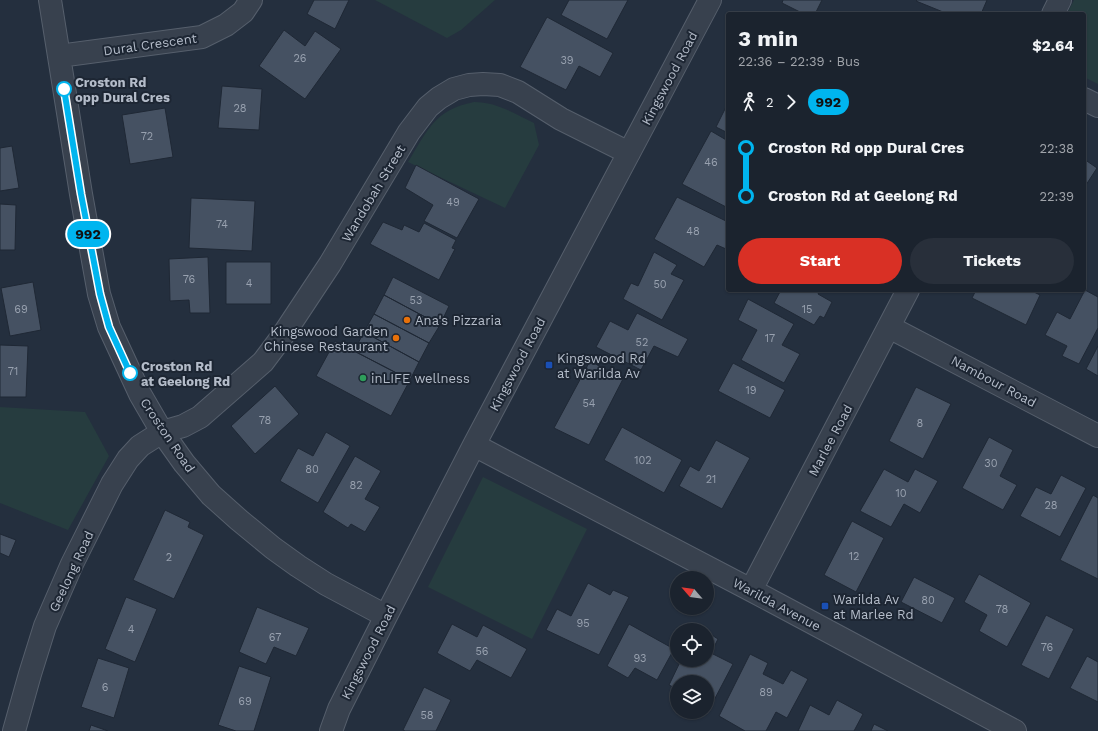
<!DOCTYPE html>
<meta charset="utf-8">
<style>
body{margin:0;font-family:"Work Sans",sans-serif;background:#282f3a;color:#f1f3f6;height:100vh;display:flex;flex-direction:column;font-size:15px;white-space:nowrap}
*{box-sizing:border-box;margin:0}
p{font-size:13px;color:#a0a4aa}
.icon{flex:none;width:22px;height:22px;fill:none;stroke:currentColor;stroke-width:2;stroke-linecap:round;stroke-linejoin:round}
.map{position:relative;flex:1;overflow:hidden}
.sheet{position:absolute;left:726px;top:12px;width:360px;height:280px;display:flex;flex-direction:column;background:#1b232e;border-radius:4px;box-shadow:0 1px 3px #0004,0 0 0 1px #39404a}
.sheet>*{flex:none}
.badge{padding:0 8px;border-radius:13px;font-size:14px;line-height:26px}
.needle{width:26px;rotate:298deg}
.buttons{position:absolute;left:670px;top:571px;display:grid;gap:8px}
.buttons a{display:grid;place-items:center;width:44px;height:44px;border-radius:50%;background:#1b232e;box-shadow:0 1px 3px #0004,0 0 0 1px #39404a;font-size:20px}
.map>.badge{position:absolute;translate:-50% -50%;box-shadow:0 0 0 2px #fff}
.legs{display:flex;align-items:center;gap:6px;height:44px;padding:0 12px;font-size:13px}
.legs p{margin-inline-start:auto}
.headline{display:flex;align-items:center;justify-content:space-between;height:68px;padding:0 12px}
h1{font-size:22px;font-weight:700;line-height:30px}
.cta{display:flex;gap:8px;margin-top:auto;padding:8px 12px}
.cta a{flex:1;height:46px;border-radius:24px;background:#d93025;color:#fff;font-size:16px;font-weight:700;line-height:46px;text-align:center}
.cta a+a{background:#282f3a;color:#f1f3f6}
ul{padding:0 12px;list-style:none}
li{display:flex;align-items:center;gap:14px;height:48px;font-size:15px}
li i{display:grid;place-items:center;width:6px;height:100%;margin:0 5px;background:currentColor}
li i::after{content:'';width:10px;height:10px;margin:-5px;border:3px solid;border-radius:50%;background:#1b232e}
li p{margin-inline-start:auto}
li:first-child i{background:linear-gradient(#0000 50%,currentColor 0)}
li:last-child i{background:linear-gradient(currentColor 50%,#0000 0)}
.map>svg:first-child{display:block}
.green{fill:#263c3f}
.building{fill:#455162;stroke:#1f2835}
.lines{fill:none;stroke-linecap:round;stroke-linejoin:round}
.minor-casing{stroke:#565f6c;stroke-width:24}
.minor{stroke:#38414e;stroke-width:22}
.line-1-casing{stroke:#fff;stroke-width:9}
.line-1{stroke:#00b5ef;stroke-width:6}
.stop-1-dot{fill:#fff;stroke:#00b5ef;stroke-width:2}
.food-dot{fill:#e8710a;stroke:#1d2633;stroke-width:1.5}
.transit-dot{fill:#1a4fb4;stroke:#1d2633;stroke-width:1.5}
.leisure-dot{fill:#2e9e5b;stroke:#1d2633;stroke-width:1.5}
.labels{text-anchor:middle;stroke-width:4;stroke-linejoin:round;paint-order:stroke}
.number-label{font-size:11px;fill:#98a1af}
.street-label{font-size:13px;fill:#b4bcc9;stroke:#1d2633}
.stop-label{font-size:13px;font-weight:bold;fill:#b4bcc9;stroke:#1d2633;text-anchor:start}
.poi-label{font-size:13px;fill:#b4bcc9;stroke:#1d2633;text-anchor:start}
</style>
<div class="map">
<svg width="1098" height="731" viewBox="0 0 1098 731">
<rect width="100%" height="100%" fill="#242f3e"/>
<path class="green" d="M 375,0 L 495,0 L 461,30 L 447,38 Z
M 1074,0 L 1098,0 L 1098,84 L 1084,77 L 1084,14 L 1067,14 Z
M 474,102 C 496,102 514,113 534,123 L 539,145 L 505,208 L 408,162 C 428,130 434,110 474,102 Z
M 0,407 L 85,412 L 109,456 L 68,530 L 0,503 Z
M 483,477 L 587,529 L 532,639 L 428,587 Z"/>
<path class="building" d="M 314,0 L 349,0 L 335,29 L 307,14 Z
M 569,0 L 628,0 L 607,39 L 561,15 Z
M 783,0 L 822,0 L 815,14 L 804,14 L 782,3 Z
M 917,0 L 987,0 L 981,14 L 948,14 L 916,1 Z
M 547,17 L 613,53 L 600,77 L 579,66 L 566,90 L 520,67 Z
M 284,30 L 305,46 L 315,31 L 341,49 L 305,99 L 259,66 Z
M 222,86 L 262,89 L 259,130 L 218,128 Z
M 728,103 L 728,133 L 716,127 Z
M 165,108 L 173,157 L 130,164 L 122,115 Z
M 711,131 L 728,141 L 728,208 L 682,184 Z
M 12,146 L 19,188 L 0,191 L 0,148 Z
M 1084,159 L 1097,168 L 1084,188 Z
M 416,165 L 479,199 L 457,238 L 424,221 L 433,205 L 405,188 Z
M 677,197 L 728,222 L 728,246 L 726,249 L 717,245 L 704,267 L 654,239 Z
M 191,198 L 255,201 L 252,251 L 189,248 Z
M 0,204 L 16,205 L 15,250 L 0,250 Z
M 383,222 L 402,230 L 404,225 L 419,232 L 424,223 L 456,240 L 452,248 L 455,249 L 439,280 L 370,244 Z
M 654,252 L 677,265 L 671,274 L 684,280 L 662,320 L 623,299 L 631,283 L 638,286 Z
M 208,257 L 210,313 L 190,313 L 189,300 L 170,301 L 169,259 Z
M 226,262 L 271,262 L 271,304 L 226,304 Z
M 393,277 L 449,306 L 440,325 L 384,295 Z
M 33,282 L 41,330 L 10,336 L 1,288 Z
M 781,290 L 820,290 L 818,294 L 832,302 L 824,318 L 820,316 L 814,325 L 774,303 Z
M 976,290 L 1030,290 L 1040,295 L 1026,325 L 972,298 Z
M 1085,290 L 1098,297 L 1098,328 L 1079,364 L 1062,356 L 1067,346 L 1045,335 L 1057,312 L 1070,319 Z
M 384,295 L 440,325 L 429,343 L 374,314 Z
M 748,299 L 794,324 L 782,345 L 800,354 L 784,383 L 741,360 L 757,330 L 738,320 Z
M 637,313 L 688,339 L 678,357 L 654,346 L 641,370 L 596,347 L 610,321 L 628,330 Z
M 374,314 L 429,343 L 419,362 L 364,332 Z
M 364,332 L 419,362 L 410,380 L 354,351 Z
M 335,341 L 410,380 L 391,416 L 316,376 Z
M 0,345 L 28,346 L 26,397 L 0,397 Z
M 1098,346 L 1098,376 L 1086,369 Z
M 590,361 L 623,379 L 589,445 L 554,428 Z
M 733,363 L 785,390 L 770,418 L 718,391 Z
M 275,386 L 299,414 L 255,454 L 231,426 Z
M 916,387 L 951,404 L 923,459 L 889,441 Z
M 622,427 L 682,460 L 664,493 L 604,460 Z
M 326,432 L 350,446 L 318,503 L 280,481 L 298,448 L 313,456 Z
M 989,437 L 1013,450 L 1000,476 L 1017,485 L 1003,510 L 962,488 Z
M 716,440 L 750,458 L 722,509 L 679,486 L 690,466 L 699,471 Z
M 355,456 L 381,471 L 365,499 L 380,507 L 365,532 L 351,524 L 348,528 L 323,512 Z
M 884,469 L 908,482 L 915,469 L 938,481 L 920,513 L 904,504 L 891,527 L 860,511 Z
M 1061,475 L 1086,488 L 1060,537 L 1020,516 L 1036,487 L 1051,494 Z
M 1093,495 L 1098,498 L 1098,579 L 1060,560 Z
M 165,510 L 190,522 L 188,527 L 204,535 L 174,599 L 133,580 Z
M 852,521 L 884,538 L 856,592 L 824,575 Z
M 0,534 L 16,540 L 9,557 L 0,553 L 0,554 Z
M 979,574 L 1031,603 L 1007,647 L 979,631 L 987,615 L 964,602 Z
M 914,577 L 955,598 L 942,623 L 901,602 Z
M 588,583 L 610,595 L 613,590 L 629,597 L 599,655 L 546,630 L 557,609 L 571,616 Z
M 126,597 L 157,609 L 135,662 L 105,649 Z
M 257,607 L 309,628 L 296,656 L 274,647 L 266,664 L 239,652 Z
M 1046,615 L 1074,629 L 1049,679 L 1021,665 Z
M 452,624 L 477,637 L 483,625 L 527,649 L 511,678 L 477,660 L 470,671 L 437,653 Z
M 629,624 L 674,649 L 657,680 L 635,668 L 628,678 L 607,666 Z
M 707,632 L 718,639 L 711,653 L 733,664 L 711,706 L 707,704 L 707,682 L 677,682 L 677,689 L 669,685 L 681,660 L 707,660 Z
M 750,654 L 768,663 L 763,674 L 783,684 L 791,670 L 808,679 L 787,718 L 776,712 L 766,731 L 745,731 L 719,716 Z
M 1087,656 L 1098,662 L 1098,702 L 1070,688 Z
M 98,658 L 129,668 L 114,718 L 81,707 Z
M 239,666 L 271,677 L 254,731 L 236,731 L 218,725 Z
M 424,687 L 451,700 L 436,731 L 405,731 L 403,730 Z
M 837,700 L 863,714 L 854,731 L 798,731 L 810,705 L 829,715 Z
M 874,724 L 888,731 L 871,731 Z
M 91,725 L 108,731 L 89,731 Z"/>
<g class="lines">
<g class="minor-casing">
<path id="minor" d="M 50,0 L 81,194 L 99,294 L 109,327 L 140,394 L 162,432 L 184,463 L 211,495 L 239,520 L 273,548 L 298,566 L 326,584 L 386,616
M 1053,14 L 1060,0
M 59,56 L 202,37 L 226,25 L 243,12 L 251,0
M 1084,99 L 1098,106
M 889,327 L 1098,436
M 474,445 L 751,590 L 1015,731
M 751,590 L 908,290
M 14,731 L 30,674 L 45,626 L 72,564 L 112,484 L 128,459 L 140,446 L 162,432 L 183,426 L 200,417 L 263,362 L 281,338 L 330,264 L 409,132 L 428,107 L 439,98 L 454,89 L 469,85 L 483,84 L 500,85 L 518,92 L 561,119 L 629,153
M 331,731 L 339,709 L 386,616 L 474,445 L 710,0"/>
</g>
<use href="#minor" class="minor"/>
</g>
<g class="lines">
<g class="line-1-casing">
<path id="line-1" d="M 64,89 L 81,194 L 100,294 L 109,327 L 130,373"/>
</g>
<use href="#line-1" class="line-1"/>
</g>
<g class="stop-1-dot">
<circle cx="64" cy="89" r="7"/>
<circle cx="130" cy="373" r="7"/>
</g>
<g class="food-dot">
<circle cx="407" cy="320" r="4"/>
<circle cx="396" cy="338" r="4"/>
</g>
<g class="transit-dot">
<rect x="545" y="361" width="8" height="8" rx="2"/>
<rect x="821" y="602" width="8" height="8" rx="2"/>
</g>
<circle class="leisure-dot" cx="363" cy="378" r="4"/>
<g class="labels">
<g class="number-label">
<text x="300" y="62">26</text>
<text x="567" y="64">39</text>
<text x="240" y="112">28</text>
<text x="147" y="140">72</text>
<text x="711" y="166">46</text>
<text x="453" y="206">49</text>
<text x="222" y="228">74</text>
<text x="693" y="235">48</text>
<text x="189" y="283">76</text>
<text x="249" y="287">4</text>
<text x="660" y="288">50</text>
<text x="416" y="304">53</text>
<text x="21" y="313">69</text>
<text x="807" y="313">15</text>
<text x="770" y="342">17</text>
<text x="642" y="346">52</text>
<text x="13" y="375">71</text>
<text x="751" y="394">19</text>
<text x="589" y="407">54</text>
<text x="265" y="424">78</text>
<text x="920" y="427">8</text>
<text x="643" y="464">102</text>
<text x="991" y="467">30</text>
<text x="312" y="473">80</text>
<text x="711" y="483">21</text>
<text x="356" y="489">82</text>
<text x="901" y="497">10</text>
<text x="1051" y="509">28</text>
<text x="854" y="560">12</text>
<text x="169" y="561">2</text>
<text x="928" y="604">80</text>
<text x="1002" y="613">78</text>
<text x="583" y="627">95</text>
<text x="131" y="633">4</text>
<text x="275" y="641">67</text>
<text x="1047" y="651">76</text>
<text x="482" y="655">56</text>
<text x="640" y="662">93</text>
<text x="105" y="691">6</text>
<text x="766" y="696">89</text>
<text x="245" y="705">69</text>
<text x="427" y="719">58</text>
</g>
<g class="street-label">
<text transform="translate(150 44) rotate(-8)" y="5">Dural Crescent</text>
<text transform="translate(669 78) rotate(-62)" y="5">Kingswood Road</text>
<text transform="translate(373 193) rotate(-59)" y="5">Wandobah Street</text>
<text transform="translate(517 364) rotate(-62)" y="5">Kingswood Road</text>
<text transform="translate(994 381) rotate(28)" y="5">Nambour Road</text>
<text transform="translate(168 435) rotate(56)" y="5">Croston Road</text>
<text transform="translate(830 440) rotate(-62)" y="5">Marlee Road</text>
<text transform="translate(71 571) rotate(-65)" y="5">Geelong Road</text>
<text transform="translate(777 604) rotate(28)" y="5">Warilda Avenue</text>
<text transform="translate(368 652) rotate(-63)" y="5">Kingswood Road</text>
</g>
<g class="stop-label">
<text x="75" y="87">Croston Rd<tspan x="75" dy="15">opp Dural Cres</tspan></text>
<text x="141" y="371">Croston Rd<tspan x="141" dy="15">at Geelong Rd</tspan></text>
</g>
<g class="poi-label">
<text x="415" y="325">Ana's Pizzaria</text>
<text x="388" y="336" text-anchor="end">Kingswood Garden<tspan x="388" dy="15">Chinese Restaurant</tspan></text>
<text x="557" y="363">Kingswood Rd<tspan x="557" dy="15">at Warilda Av</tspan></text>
<text x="371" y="383">inLIFE wellness</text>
<text x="833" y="604">Warilda Av<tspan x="833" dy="15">at Marlee Rd</tspan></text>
</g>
</g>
</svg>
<div class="buttons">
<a><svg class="needle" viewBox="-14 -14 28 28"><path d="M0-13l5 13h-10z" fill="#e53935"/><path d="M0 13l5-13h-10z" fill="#a0a4aa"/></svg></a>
<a><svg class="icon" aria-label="locate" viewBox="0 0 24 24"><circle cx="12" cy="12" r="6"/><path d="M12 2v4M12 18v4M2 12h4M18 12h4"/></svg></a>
<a><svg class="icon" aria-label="layers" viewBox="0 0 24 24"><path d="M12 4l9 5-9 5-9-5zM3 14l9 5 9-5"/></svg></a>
</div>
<b class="badge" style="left:88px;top:234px;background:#00b5ef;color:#111">992</b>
<section class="sheet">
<div class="headline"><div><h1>3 min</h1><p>22:36 – 22:39 · Bus</p></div><b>$2.64</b></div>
<div class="legs"><svg class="icon" aria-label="walk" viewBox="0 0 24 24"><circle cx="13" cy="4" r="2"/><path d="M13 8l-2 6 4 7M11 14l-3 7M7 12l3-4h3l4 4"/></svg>2<svg class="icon" aria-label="forward" viewBox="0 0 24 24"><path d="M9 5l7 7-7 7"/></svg><b class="badge" style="background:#00b5ef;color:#111">992</b></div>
<ul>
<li><i style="color:#00b5ef"></i><b>Croston Rd opp Dural Cres</b><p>22:38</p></li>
<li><i style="color:#00b5ef"></i><b>Croston Rd at Geelong Rd</b><p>22:39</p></li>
</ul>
<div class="cta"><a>Start</a><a>Tickets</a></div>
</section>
</div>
